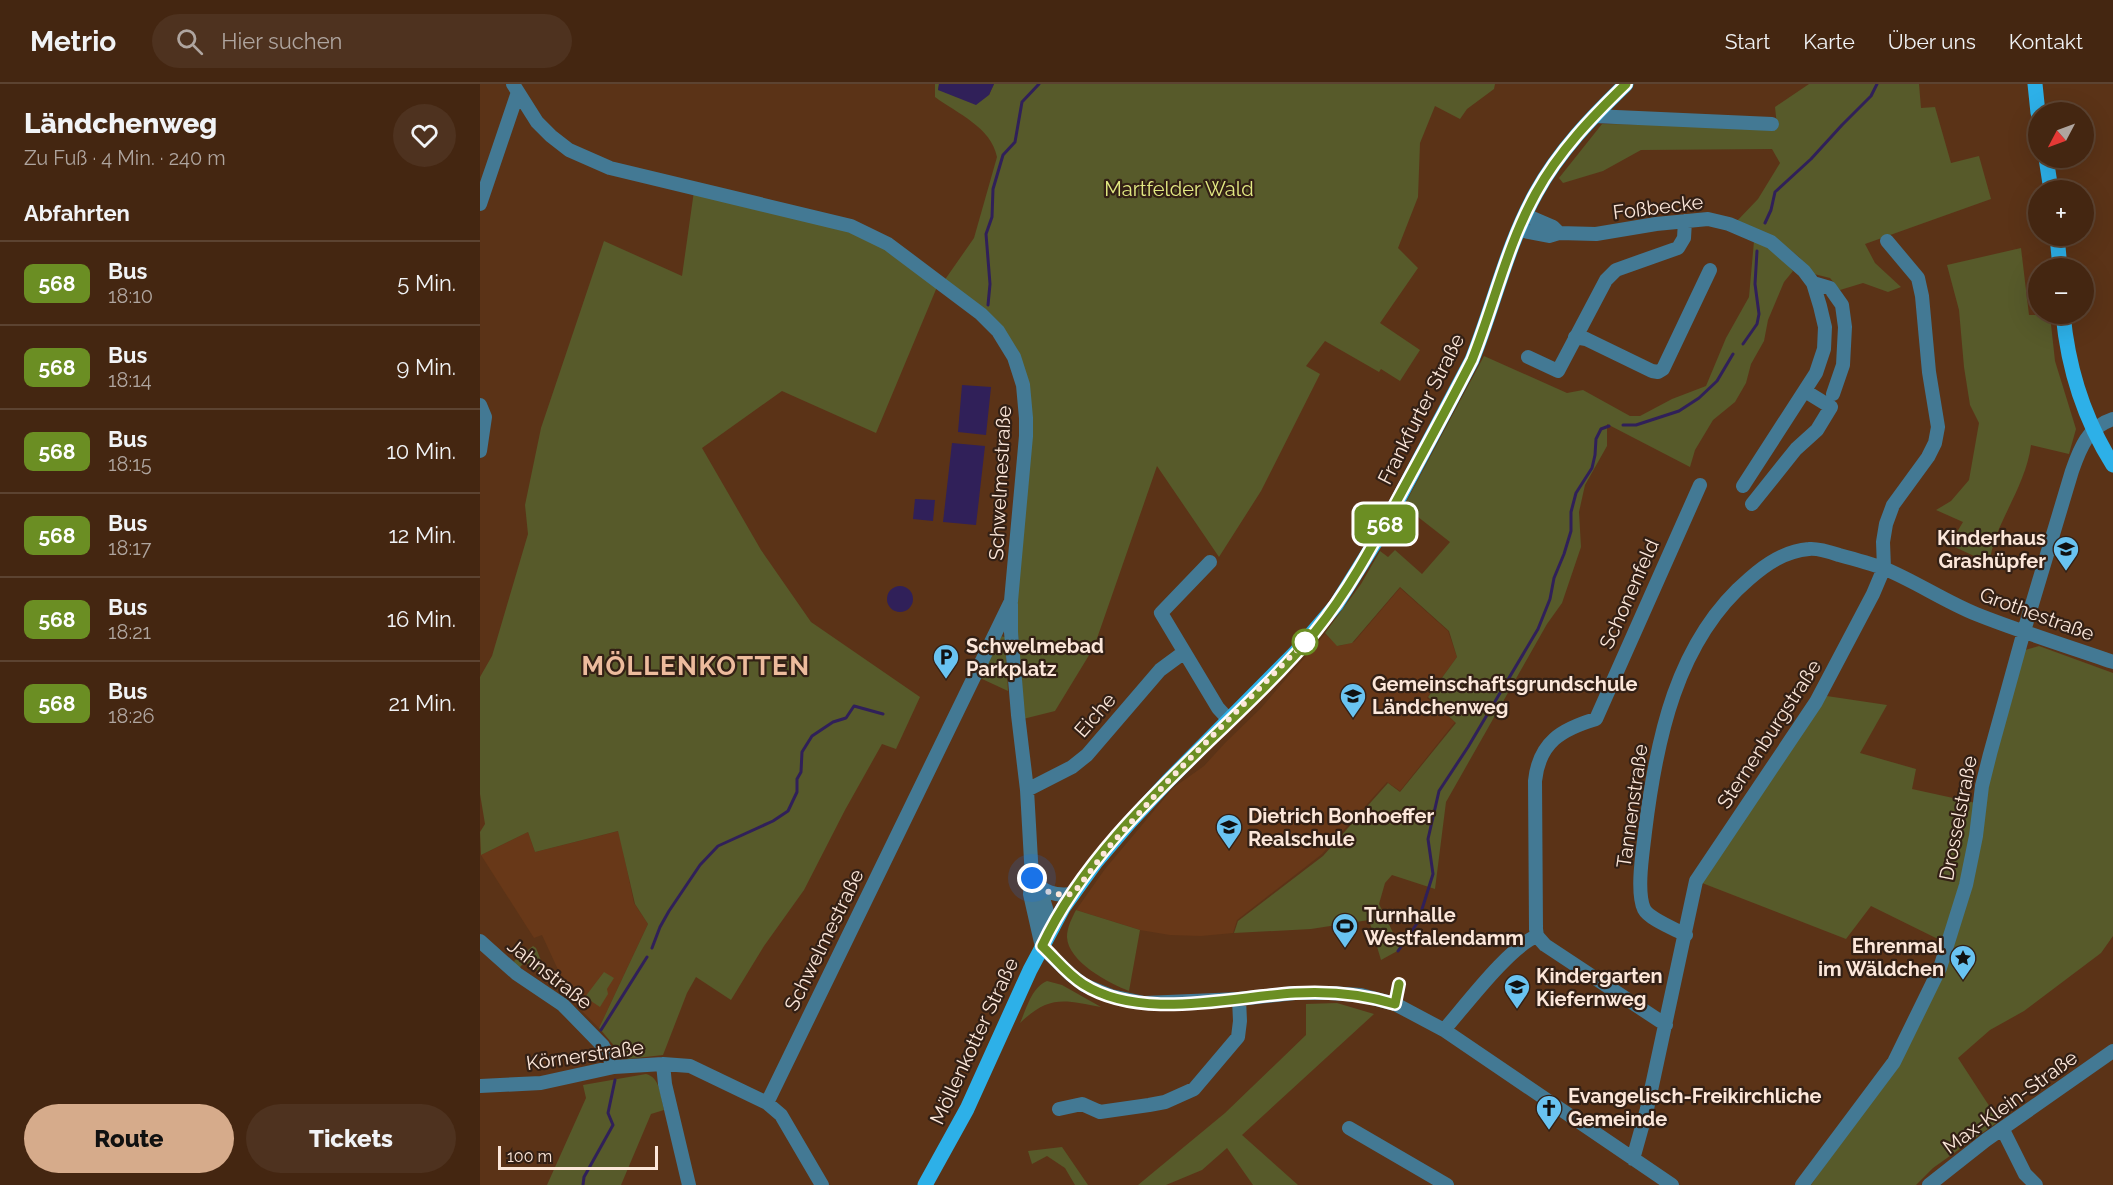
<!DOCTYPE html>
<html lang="de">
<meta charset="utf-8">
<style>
body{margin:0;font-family:Raleway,sans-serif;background:#4e321f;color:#f1f3f6;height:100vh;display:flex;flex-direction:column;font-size:22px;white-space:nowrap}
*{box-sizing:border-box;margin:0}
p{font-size:20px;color:#afa59f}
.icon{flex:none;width:33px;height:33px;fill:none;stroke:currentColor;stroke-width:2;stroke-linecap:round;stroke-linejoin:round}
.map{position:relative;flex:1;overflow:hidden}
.details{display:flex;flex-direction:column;background:#442611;width:480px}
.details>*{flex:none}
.badge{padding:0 12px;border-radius:9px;font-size:21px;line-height:39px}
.needle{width:39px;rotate:229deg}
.tools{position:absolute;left:1548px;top:18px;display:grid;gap:12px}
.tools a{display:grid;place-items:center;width:66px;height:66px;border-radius:50%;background:#442611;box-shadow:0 6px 24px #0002,0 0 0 2px #5c4331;font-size:30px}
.scale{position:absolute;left:18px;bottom:15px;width:160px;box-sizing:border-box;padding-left:6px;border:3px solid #fce7da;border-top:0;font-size:16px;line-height:21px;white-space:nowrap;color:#fce7da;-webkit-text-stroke:4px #332015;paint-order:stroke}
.you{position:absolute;width:30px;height:30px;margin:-15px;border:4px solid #fff;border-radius:50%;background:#1a73e8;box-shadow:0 0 0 9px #1a73e833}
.map>.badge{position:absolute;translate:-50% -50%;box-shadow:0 0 0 3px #fff}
h2{padding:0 24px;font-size:22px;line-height:54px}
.round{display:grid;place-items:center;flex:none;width:63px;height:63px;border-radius:32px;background:#4e321f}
.summary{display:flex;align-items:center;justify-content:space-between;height:102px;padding:0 24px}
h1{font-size:28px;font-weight:800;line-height:45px}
.button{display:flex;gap:12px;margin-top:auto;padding:12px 24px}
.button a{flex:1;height:69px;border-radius:36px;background:#d6ab8b;color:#111;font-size:24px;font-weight:800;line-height:69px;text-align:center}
.button a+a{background:#4e321f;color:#f1f3f6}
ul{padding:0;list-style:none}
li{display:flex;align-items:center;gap:18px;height:84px;padding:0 24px;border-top:2px solid #5c4331}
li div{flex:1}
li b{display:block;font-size:22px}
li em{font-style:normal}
li .badge{min-width:66px;font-weight:700;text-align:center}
header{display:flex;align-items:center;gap:36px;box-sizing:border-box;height:84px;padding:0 30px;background:#442611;border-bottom:2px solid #5c4331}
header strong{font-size:28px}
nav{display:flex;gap:33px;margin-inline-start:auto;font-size:21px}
.search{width:420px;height:54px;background:#4e321f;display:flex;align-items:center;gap:15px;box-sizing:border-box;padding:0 21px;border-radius:33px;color:#afa59f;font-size:22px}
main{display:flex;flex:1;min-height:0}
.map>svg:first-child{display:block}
.built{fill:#683818}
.green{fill:#575a2a}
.water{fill:#302059}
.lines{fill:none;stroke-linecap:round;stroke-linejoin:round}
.stream{stroke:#302059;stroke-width:3}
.minor{stroke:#437994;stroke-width:14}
.major{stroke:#2db0e8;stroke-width:15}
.line-casing{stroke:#fff;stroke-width:14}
.line{stroke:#6b8e23;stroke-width:9}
.walk{stroke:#fce7da;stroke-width:6;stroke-dasharray:0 10.8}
.stop-dot{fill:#fff;stroke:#6b8e23;stroke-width:3}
.labels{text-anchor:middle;stroke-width:4.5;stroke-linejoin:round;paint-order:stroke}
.park-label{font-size:20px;fill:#e3ea83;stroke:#332015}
.street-label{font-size:20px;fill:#fce7da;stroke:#332015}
.poi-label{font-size:20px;font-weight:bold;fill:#fce7da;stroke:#332015;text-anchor:start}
.district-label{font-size:26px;font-weight:bold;letter-spacing:1.5px;fill:#edbb9d;stroke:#332015}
</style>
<header>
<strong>Metrio</strong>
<div class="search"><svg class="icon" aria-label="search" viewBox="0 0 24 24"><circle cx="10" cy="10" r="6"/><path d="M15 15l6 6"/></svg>Hier suchen</div>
<nav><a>Start</a><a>Karte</a><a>Über uns</a><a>Kontakt</a></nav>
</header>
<main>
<section class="details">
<div class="summary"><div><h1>Ländchenweg</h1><p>Zu Fuß · 4 Min. · 240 m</p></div><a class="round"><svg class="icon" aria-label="heart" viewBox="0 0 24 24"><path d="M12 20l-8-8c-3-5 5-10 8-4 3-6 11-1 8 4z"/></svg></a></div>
<h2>Abfahrten</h2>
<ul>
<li><span class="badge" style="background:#6b8e23;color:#fff">568</span><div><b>Bus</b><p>18:10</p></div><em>5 Min.</em></li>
<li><span class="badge" style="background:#6b8e23;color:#fff">568</span><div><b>Bus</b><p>18:14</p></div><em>9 Min.</em></li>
<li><span class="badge" style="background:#6b8e23;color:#fff">568</span><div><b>Bus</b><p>18:15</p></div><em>10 Min.</em></li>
<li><span class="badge" style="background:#6b8e23;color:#fff">568</span><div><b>Bus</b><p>18:17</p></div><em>12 Min.</em></li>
<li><span class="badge" style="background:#6b8e23;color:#fff">568</span><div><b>Bus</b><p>18:21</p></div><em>16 Min.</em></li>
<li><span class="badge" style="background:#6b8e23;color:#fff">568</span><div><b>Bus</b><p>18:26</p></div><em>21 Min.</em></li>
</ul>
<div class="button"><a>Route</a><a>Tickets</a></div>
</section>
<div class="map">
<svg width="1633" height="1101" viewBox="0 0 1633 1101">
<rect width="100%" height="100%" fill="#5b3317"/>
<path class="built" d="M 920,504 L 968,547 L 977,573 L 947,614 L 975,638 L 920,707 L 907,698 L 842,770 L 757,836 L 753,849 L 721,852 L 690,851 L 660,846 L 596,826 L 625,785 L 693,704 L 724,682 L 745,659 L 781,624 L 845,550 L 859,562 L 874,558 Z
M 139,747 L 154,819 L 168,840 L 119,944 L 93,918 L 62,851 L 54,854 L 1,771 L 48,748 L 55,768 Z"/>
<path class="green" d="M 455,0 L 459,0 L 458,6 L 509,11 L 514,0 L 1015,0 L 1014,5 L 987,25 L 980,35 L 955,22 L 940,59 L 938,113 L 918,164 L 938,184 L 900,239 L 940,266 L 920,297 L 901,285 L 899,288 L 845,257 L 826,282 L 840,290 L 781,407 L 739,473 L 677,382 L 614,563 L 575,627 L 543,635 L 536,515 L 549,353 L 537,272 L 464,197 L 494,154 L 517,73 C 511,43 478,30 455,13 Z
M 1329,0 L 1439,0 L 1441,24 L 1455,23 L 1471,79 L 1499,72 L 1511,115 L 1385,160 L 1395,179 L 1421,203 L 1408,208 L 1383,199 L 1360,206 L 1350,194 L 1334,190 L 1319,173 L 1293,152 L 1256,138 L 1278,115 L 1300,79 L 1292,65 L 1161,66 L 1123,87 L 1083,99 L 1079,94 L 1122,40 L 1297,42 L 1295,23 Z
M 214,107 L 369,145 L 406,164 L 457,203 L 396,349 L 302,307 L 222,364 L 281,466 L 331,538 L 440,613 L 416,665 L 402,660 L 365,726 L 324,806 L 284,862 L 251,916 L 216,893 L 207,909 L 183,971 L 148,975 L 142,971 L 119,944 L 168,840 L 155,820 L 138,747 L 55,768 L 48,748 L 1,771 L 0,748 L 5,740 L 0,710 L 0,593 L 12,572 L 48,450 L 45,421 L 61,344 L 124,157 L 202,192 Z
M 1274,157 L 1296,168 L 1313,187 L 1304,198 L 1288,236 L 1284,257 L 1271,280 L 1266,299 L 1255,318 L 1233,336 L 1215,366 L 1210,383 L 1127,340 L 1127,362 L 1105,401 L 1099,428 L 1101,463 L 1082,519 L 1067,540 L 966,718 L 955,805 L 912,791 L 905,799 L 899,820 L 921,865 L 901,876 L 889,836 L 831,845 L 754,849 L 758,837 L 843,772 L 908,699 L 920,708 L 976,639 L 948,613 L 977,573 L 969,547 L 920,503 L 872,559 L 857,562 L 845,549 L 881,500 L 900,467 L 908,473 L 915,466 L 942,490 L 970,458 L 924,422 L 1004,272 L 1087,309 L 1103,306 L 1150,332 L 1160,332 L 1192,315 L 1226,302 L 1246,254 L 1269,213 Z
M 1541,164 L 1549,231 L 1570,231 L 1575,277 L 1596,345 L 1589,370 L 1551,361 C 1547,393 1528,422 1516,452 C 1513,460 1511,470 1509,479 L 1464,458 L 1474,453 L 1483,438 L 1456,426 L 1471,417 L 1489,396 L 1499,339 L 1490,321 L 1484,283 L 1479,226 L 1467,181 Z
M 520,552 L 525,553 L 528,607 L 500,594 Z
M 1559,562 L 1633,589 L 1633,852 L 1621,869 L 1544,927 L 1510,946 L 1478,974 L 1519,1037 L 1453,1084 L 1436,1101 L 1331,1101 L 1417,978 L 1464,858 L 1391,822 L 1366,855 L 1217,797 L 1340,611 L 1407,621 L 1380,669 L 1436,685 L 1432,705 L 1496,719 L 1545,566 Z
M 596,826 L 660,846 L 649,907 C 629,899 588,878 587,853 C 587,843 592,834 596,826 Z
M 53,862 L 56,864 L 68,894 L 45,878 L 39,884 L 36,882 L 34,877 Z
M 124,888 L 134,894 L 127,905 L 128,910 L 120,923 L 105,913 Z
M 567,897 L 582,901 L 621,923 C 584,916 569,911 540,939 C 547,924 551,904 567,897 Z
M 857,919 L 894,930 L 762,1051 L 818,1101 L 773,1101 L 747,1064 L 722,1086 L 686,1101 L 658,1101 L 745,1029 L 826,951 L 826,920 Z
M 166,990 C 180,993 181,1013 184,1026 L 171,1030 L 141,1101 L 67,1101 L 106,1014 L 103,1001 Z
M 582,1063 L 608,1101 L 595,1101 L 585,1084 L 567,1072 L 552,1080 L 548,1067 Z"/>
<path class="water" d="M 459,0 L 514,0 L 509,11 L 496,21 L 458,6 Z
M 482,301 L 511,303 L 506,351 L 478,348 Z
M 472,359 L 505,362 L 496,441 L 463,438 Z
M 435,415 L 455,416 L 453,437 L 433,435 Z
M407 515a13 13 0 1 1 26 0a13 13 0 1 1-26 0Z"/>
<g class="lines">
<path class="stream" d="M 1285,139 L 1291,126 L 1295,108 L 1331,75 L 1362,41 L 1391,12 L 1397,0
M 508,221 L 510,200 L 506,150 L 512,133 L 513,105 L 523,71 L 535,58 L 542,18 L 559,0
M 1263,260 L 1277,240 L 1279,230 L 1275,200 L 1277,167
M 1143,341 L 1156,341 L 1199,327 L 1219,314 L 1237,297 L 1253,270
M 172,864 L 180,843 L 189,827 L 220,781 L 238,762 L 293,737 L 308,727 L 317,708 L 317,695 L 321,688 L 322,668 L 332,652 L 353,638 L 366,634 L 374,622 L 403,630
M 918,867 L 938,838 L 953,790 L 948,755 L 959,707 L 988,663 L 1058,545 L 1070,515 L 1074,494 L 1084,470 L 1091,447 L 1091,428 L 1096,409 L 1112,384 L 1115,371 L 1116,355 L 1121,345 L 1129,342
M 121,946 L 167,873
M 103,1101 L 104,1093 L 133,1041 L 128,1029 L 135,996"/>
<path class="minor" d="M 33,0 L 57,38 L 71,52 L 89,66 L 130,84 L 371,142 L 408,160 L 501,230 L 518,247 L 534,273 L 543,301 L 546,334 L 546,352 L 531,517 L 287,1019
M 1114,32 L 1292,40
M 0,120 L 38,8
M 1045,131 L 1073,143 L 1079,149
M 1039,146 L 1069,152 L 1079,149 L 1116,150 L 1176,140 L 1228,135 L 1249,140 L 1291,158 L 1324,187 L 1333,199 L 1340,222 L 1345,243 L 1344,265 L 1336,289 L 1263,402
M 1333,199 L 1350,204 L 1362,221 L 1365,243 L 1363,281 L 1353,310
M 1095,253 L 1106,255 L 1172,287 L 1178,288 L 1183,285 L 1230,186
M 1048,273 L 1078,287 L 1126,196 L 1136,186 L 1198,164 L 1204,154 L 1205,137
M 0,367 L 5,333 L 0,321
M 1272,420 L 1316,365 L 1337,346 L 1351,323 L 1325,307
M 730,478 L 681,529 L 738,624 L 749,636
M 531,520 L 531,548 L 538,631 L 547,706 L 552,794 L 550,810 L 562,863 L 591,891 L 604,901 L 631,912 L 664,919 L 759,915 L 815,909 L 849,909 L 881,911 L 915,920 L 964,946 L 1192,1101
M 547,706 L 592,683 L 607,671 L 680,586 L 703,569
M 552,794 C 564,809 574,812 593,810
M 560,804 L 568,831 L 570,847
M 1206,851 C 1195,845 1169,835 1164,825 C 1156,807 1163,767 1165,748 C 1176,657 1196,557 1269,495 C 1286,480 1305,467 1329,465 C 1338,464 1350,468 1359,471 C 1374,475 1389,479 1403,484 C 1435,497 1464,517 1496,530 C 1541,548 1587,562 1633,578
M 0,857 L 37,890 L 83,921 L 123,962 L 134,983
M 1186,941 L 1065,861 L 1057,852 L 1056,845 L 1055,697 C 1059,658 1082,645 1116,635 L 1220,401
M 964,946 C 985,922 1030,862 1057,852
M 183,980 L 185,1000 L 209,1101
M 0,1002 L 61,999 L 134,983 L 183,980 L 210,982 L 287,1019 L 301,1031 L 342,1101
M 579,1025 L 602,1020 L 620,1028 L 669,1021 L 685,1018 L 714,1005 L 758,953 L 760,937 L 759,915
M 869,1044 L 967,1101
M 1523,1046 L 1545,1090 L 1556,1101
M 1153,1075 L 1167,1025 L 1216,797 L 1336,618 L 1393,510 L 1404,484 L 1403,458 L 1406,440 L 1413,421 L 1448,373 L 1455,359 L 1458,343 L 1449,288 L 1442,212 L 1438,194 L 1407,157
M 1322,1101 L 1414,978 L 1460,884 L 1486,801 L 1496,752 L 1502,702 L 1510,670 L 1544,547 L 1592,387 C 1600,364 1608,343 1633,335
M 1449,1101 L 1506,1056 L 1633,967"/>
<path class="major" d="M 1555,0 L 1558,29
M 1566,74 L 1571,106
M 1577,152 L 1580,184
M 1583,230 C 1588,284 1604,335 1633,381
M 445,1101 L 487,1025 L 550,886 L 583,824 L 616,778 L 650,738 L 688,697 L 815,569 L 856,521 L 899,452 L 992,276 C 1014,221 1027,161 1056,109 C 1079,67 1112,33 1146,0"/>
</g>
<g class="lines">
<g class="line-casing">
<path id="line" d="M 919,900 L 915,920 C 883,910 849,907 815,909 C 750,913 661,937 603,900 C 587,890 576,875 562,862 C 620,738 749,651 835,548 C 870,505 895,457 921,409 C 945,365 969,321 992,276 C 1014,221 1027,161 1056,109 C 1079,67 1112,33 1146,0"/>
</g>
<use href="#line" class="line"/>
<path class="walk" d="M 552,794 C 564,809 574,812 593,810 L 628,764 L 688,697 L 825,558"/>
</g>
<defs>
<g id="school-pin" transform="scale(1.35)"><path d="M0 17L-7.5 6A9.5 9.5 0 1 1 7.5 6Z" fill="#69c3f1" stroke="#332015"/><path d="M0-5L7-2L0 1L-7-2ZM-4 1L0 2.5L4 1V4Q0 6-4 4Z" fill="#111"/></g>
<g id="parking-pin" transform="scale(1.35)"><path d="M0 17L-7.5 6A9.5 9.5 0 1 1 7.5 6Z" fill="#69c3f1" stroke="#332015"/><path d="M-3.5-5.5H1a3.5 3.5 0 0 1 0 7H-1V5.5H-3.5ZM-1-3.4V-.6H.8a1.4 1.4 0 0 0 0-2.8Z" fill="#111"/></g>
<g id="stadium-pin" transform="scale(1.35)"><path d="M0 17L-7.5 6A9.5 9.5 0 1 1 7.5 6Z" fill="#69c3f1" stroke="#332015"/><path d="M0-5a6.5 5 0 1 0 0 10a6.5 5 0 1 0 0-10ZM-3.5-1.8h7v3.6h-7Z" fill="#111"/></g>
<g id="sight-pin" transform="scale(1.35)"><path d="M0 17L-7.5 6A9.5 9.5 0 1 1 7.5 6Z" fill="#69c3f1" stroke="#332015"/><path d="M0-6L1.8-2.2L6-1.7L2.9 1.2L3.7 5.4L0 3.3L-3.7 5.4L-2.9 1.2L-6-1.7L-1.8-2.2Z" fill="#111"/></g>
<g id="church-pin" transform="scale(1.35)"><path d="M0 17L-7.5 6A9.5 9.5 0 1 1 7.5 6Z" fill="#69c3f1" stroke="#332015"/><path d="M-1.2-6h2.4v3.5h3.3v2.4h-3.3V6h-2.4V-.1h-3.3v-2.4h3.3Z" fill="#111"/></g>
</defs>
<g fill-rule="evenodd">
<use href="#school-pin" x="1586" y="465"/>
<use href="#parking-pin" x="466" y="573"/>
<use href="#school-pin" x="873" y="612"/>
<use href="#school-pin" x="749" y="743"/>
<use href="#stadium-pin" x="865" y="842"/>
<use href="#sight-pin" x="1483" y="874"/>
<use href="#school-pin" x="1037" y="903"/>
<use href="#church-pin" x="1069" y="1024"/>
</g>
<circle class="stop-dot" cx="825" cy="558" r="12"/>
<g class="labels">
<g class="park-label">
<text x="699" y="112">Martfelder Wald</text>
</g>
<g class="street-label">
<text transform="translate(1178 123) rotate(-7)" y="7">Foßbecke</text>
<text transform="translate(941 325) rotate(-63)" y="7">Frankfurter Straße</text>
<text transform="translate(520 399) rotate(-87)" y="7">Schwelmestraße</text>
<text transform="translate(1149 510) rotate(-66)" y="7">Schonenfeld</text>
<text transform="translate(1557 530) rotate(20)" y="7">Grothestraße</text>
<text transform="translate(615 631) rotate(-49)" y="7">Eiche</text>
<text transform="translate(1289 650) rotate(-57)" y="7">Sternenburgstraße</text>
<text transform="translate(1152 722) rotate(-82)" y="7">Tannenstraße</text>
<text transform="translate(1478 734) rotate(-79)" y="7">Drosselstraße</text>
<text transform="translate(344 856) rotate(-64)" y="7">Schwelmestraße</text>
<text transform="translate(70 890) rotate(38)" y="7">Jahnstraße</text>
<text transform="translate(494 957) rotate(-65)" y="7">Möllenkotter Straße</text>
<text transform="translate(105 971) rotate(-8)" y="7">Körnerstraße</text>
<text transform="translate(1530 1018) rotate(-36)" y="7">Max-Klein-Straße</text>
</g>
<g class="poi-label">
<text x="1566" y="461" text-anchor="end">Kinderhaus<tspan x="1566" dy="23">Grashüpfer</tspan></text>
<text x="486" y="569">Schwelmebad<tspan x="486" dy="23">Parkplatz</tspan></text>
<text x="892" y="607">Gemeinschaftsgrundschule<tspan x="892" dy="23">Ländchenweg</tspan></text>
<text x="768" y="739">Dietrich Bonhoeffer<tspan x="768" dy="23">Realschule</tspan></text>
<text x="884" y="838">Turnhalle<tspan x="884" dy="23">Westfalendamm</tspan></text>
<text x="1464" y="869" text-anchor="end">Ehrenmal<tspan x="1464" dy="23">im Wäldchen</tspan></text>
<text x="1056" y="899">Kindergarten<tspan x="1056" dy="23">Kiefernweg</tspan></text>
<text x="1088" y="1019">Evangelisch-Freikirchliche<tspan x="1088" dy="23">Gemeinde</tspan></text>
</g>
<g class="district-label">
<text x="216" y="591">MÖLLENKOTTEN</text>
</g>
</g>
</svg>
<div class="tools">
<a><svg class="needle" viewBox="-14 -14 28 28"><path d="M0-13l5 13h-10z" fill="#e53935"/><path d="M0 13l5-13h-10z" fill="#afa59f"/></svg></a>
<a>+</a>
<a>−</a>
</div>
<div class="scale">100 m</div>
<div class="you" style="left:552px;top:794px"></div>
<b class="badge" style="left:905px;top:440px;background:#6b8e23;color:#fff">568</b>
</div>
</main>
